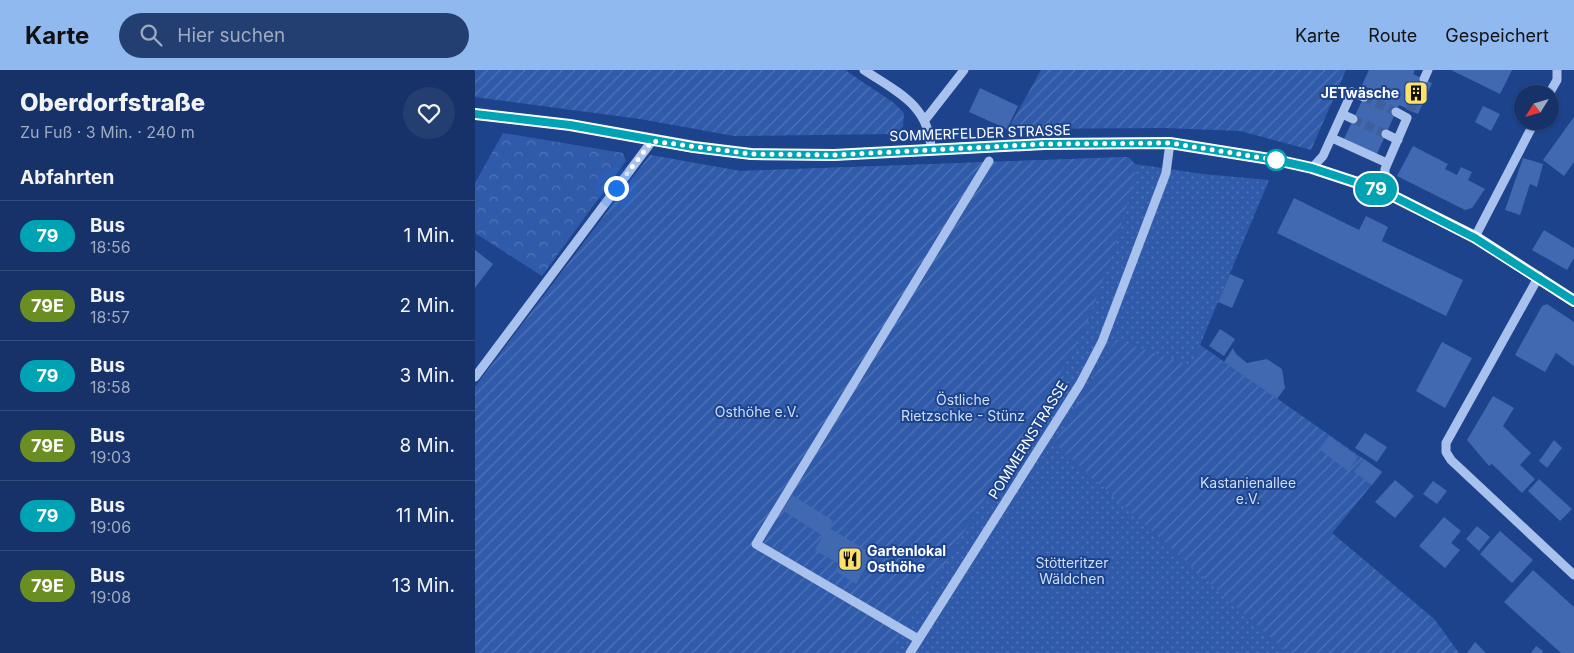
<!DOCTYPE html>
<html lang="de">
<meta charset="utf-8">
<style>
body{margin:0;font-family:Inter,sans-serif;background:#233e71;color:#f1f3f6;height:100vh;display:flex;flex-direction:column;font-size:19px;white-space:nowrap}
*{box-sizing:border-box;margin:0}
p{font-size:16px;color:#9eaac0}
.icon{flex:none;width:28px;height:28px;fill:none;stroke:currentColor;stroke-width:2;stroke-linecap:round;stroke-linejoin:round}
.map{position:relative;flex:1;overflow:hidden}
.details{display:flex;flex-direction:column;background:#163269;width:475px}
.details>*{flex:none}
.badge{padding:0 10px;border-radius:16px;font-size:18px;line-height:32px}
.needle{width:32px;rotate:233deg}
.tools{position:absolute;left:1039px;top:15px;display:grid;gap:10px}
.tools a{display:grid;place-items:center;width:45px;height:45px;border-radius:50%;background:#163269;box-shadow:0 1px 4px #0004,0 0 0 1px #354d7d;font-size:25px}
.you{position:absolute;width:25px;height:25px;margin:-12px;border:4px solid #fff;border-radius:50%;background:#1a73e8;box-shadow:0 0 0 8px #1a73e833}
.map>.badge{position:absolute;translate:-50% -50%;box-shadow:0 0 0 2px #fff}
h2{padding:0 20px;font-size:19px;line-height:45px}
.round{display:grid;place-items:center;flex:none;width:52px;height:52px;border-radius:26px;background:#233e71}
.head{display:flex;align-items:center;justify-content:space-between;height:85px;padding:0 20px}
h1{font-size:24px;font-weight:800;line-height:38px}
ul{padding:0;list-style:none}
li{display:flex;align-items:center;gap:15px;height:70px;padding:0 20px;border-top:1px solid #354d7d}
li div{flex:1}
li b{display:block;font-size:19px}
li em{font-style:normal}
li .badge{min-width:55px;font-weight:700;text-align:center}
header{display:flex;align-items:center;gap:30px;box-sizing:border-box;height:70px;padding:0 25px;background:#90b9f0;color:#111}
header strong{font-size:24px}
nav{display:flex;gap:28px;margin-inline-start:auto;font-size:18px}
.search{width:350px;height:45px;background:#233e71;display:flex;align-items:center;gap:12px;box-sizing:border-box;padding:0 18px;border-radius:28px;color:#9eaac0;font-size:19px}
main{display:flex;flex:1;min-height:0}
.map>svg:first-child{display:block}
.forest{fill:url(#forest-crowns)}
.park{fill:url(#park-dots)}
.garden{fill:url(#garden-furrows)}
.building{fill:#4169b2}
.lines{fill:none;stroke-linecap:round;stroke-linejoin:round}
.minor-tunnel{stroke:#3f5f9d;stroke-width:9;stroke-dasharray:9 4.5;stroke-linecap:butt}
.minor{stroke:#a9c1ed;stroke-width:9}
.major{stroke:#eff4ff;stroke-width:12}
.line-casing{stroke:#fff;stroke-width:11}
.line{stroke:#00a3b4;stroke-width:8}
.walk{stroke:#fff;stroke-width:5;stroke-dasharray:0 9}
.stop-dot{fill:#fff;stroke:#00a3b4;stroke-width:2.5}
.labels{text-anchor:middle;stroke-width:4;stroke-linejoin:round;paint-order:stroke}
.poi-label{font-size:14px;font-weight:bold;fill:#fff;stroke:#1d438c;text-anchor:end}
.street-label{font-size:14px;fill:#fff;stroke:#1d438c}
.park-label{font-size:14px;fill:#cfdef9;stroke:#1d438c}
</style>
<header>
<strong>Karte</strong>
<div class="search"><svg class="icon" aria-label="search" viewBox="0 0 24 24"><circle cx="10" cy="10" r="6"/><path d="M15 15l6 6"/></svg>Hier suchen</div>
<nav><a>Karte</a><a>Route</a><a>Gespeichert</a></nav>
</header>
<main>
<section class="details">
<div class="head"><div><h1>Oberdorfstraße</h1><p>Zu Fuß · 3 Min. · 240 m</p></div><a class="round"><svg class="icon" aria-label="heart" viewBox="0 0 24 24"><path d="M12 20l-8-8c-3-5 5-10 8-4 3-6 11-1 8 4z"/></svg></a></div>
<h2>Abfahrten</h2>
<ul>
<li><span class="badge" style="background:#00a3b4;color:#fff">79</span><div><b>Bus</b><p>18:56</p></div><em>1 Min.</em></li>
<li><span class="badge" style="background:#6b8e23;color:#fff">79E</span><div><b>Bus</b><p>18:57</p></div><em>2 Min.</em></li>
<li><span class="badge" style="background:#00a3b4;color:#fff">79</span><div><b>Bus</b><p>18:58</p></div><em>3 Min.</em></li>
<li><span class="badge" style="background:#6b8e23;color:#fff">79E</span><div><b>Bus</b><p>19:03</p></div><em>8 Min.</em></li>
<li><span class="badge" style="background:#00a3b4;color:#fff">79</span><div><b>Bus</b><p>19:06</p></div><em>11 Min.</em></li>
<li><span class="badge" style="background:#6b8e23;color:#fff">79E</span><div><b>Bus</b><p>19:08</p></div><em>13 Min.</em></li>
</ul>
</section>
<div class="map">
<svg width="1099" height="583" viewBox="0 0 1099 583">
<defs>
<pattern id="forest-crowns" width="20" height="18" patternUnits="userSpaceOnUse" patternTransform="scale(1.25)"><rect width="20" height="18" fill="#305baa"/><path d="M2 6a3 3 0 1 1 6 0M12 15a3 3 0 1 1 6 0" fill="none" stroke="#4f74b7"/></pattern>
<pattern id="park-dots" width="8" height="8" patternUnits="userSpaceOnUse" patternTransform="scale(1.25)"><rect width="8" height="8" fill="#305baa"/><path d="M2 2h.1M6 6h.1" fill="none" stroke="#4f74b7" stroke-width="1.8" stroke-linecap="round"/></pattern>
<pattern id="garden-furrows" width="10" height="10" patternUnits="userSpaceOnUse" patternTransform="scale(1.25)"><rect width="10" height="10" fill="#305baa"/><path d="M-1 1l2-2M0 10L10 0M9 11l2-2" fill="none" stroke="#4f74b7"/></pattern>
</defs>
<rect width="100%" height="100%" fill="#1d438c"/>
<path class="forest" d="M 28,63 L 148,83 L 151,91 L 67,206 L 0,163 L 0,113 Z"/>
<path class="park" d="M 175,85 L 265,101 L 653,87 L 660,94 L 728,104 L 794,110 L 725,275 L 907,402 L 857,463 L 959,549 L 984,583 L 0,583 L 0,317 Z"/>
<path class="garden" d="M 0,0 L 370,0 L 419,33 L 429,43 L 428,57 L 419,64 L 259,66 L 165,49 L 0,27 Z
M 566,0 L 871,0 L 836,80 L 765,61 L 690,58 L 533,59 Z
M 175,85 L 265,101 L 653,87 L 660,94 L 660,108 L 637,185 L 611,256 L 576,320 L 415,583 L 0,583 L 0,317 Z
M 641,270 L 715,295 L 725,275 L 907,402 L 857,463 L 959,549 L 984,583 L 813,583 L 579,373 Z"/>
<path class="building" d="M 894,0 L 940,0 L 938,4 L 957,13 L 943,44 L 924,35 L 901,86 L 868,71 L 893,18 L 887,15 Z
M 976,0 L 1037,0 L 1025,24 Z
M 505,18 L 543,36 L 532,59 L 494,42 Z
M 1008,36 L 1025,44 L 1016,61 L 1000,52 Z
M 1099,47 L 1099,92 L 1089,106 L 1068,90 Z
M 938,76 L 973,94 L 970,99 L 982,105 L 986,97 L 997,102 L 993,110 L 1010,119 L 997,138 L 990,140 L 922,106 Z
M 1048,88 L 1068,94 L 1062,117 L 1055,114 L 1045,145 L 1030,140 Z
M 819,128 L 884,160 L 891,146 L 913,157 L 907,171 L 988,210 L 971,246 L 802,163 Z
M 1069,160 L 1099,178 L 1099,188 L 1092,200 L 1057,180 Z
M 0,180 L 18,194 L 0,218 Z
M 755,204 L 769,210 L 757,238 L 743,232 Z
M 1072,234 L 1099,252 L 1099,296 L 1081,283 L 1070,302 L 1040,285 L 1067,236 Z
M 745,259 L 760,269 L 749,286 L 734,276 Z
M 967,272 L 997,288 L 970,338 L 941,321 Z
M 758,278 L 761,284 L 772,293 L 792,289 L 807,299 L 810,318 L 802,329 L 749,292 Z
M 1018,326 L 1039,338 L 1028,356 L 1056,383 L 1045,395 L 1060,409 L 1047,423 L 1017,394 L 1014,396 L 992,370 Z
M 890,363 L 912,377 L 902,392 L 880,378 Z
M 854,366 L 883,387 L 873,401 L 844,379 Z
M 1079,370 L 1087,378 L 1072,398 L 1064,391 Z
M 889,389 L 907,402 L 897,415 L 879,402 Z
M 1064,409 L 1097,439 L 1085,451 L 1053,421 Z
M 920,410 L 939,426 L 920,448 L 900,432 Z
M 958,411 L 972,421 L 962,434 L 948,424 Z
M 317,425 L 358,451 L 354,458 L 398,484 L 381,514 L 360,501 L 364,494 L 340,480 L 348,466 L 307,440 Z
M 969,447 L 986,461 L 976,473 L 985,480 L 970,498 L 944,476 Z
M 1002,456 L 1015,467 L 1004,481 L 991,469 Z
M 1025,461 L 1058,490 L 1037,513 L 1005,484 Z
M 1058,500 L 1099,537 L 1099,583 L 1086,583 L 1029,532 Z
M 1000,572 L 1011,583 L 992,583 Z
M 1061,576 L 1068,581 L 1067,583 L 1056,583 Z"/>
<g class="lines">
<path class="minor-tunnel" d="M 889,27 L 921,42
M 935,41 L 949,9
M 878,49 L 911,64"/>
<path class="minor" d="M 389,0 C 422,22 454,35 456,79
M 949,9 L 953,0
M 1074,24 L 1082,10 L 1082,0
M 867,44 L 878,49
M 450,50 L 489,0
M 911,64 L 923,70
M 857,68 L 912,93
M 837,98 L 848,86 L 877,22 L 889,27
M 910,122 L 910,99 L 932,48 L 921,42
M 1000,167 L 1060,51
M 1064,206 L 971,373 L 971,382 L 976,390 L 1099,505
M 0,307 L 177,71
M 443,569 L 281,474 L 514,91
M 435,583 L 605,314 L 627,272 L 691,103 L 695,73"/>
<path class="major" d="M 0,44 L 95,55 L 219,77 L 276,84 L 359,85 L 569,74 L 695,73 L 801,90 L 837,98 L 910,122 L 1000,167 L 1099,231"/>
</g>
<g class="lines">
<g class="line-casing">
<path id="line" d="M 0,44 L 95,55 L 218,77 L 276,84 L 359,85 L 569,74 L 695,73 L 801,90 L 837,98 L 910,122 L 1000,168 L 1099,231"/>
</g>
<use href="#line" class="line"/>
<path class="walk" d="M 141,118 L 177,71 L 276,84 L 359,85 L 569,74 L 695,73 L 801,90"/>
</g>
<defs>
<g id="building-square" transform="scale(1.25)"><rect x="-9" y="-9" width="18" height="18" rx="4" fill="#fde067" stroke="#1d438c"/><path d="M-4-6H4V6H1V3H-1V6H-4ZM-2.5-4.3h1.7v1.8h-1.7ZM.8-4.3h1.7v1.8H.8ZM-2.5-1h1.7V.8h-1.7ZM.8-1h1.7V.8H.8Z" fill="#111"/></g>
<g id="restaurant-square" transform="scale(1.25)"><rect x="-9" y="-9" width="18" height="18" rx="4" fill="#fde067" stroke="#1d438c"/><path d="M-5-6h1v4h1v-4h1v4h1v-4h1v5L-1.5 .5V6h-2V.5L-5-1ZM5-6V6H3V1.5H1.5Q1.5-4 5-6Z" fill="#111"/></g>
</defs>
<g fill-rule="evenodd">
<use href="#building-square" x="941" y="23"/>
<use href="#restaurant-square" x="375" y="489"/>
</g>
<circle class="stop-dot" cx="801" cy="90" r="10"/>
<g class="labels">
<g class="poi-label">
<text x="924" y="28">JETwäsche</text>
<text x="392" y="486" text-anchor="start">Gartenlokal<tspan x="392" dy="16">Osthöhe</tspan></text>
</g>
<g class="street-label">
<text transform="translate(505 63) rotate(-2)" y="5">SOMMERFELDER STRASSE</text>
<text transform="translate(553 370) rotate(-58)" y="5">POMMERNSTRASSE</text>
</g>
<g class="park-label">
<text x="488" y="335">Östliche<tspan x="488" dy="16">Rietzschke - Stünz</tspan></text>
<text x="282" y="347">Osthöhe e.V.</text>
<text x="773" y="418">Kastanienallee<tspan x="773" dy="16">e.V.</tspan></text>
<text x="597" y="498">Stötteritzer<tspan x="597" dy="16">Wäldchen</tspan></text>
</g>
</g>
</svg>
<div class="tools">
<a><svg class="needle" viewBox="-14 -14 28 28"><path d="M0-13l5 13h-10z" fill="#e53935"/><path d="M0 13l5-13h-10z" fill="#9eaac0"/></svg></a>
</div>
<div class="you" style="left:141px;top:118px"></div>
<b class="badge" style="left:901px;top:119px;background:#00a3b4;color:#fff">79</b>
</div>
</main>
